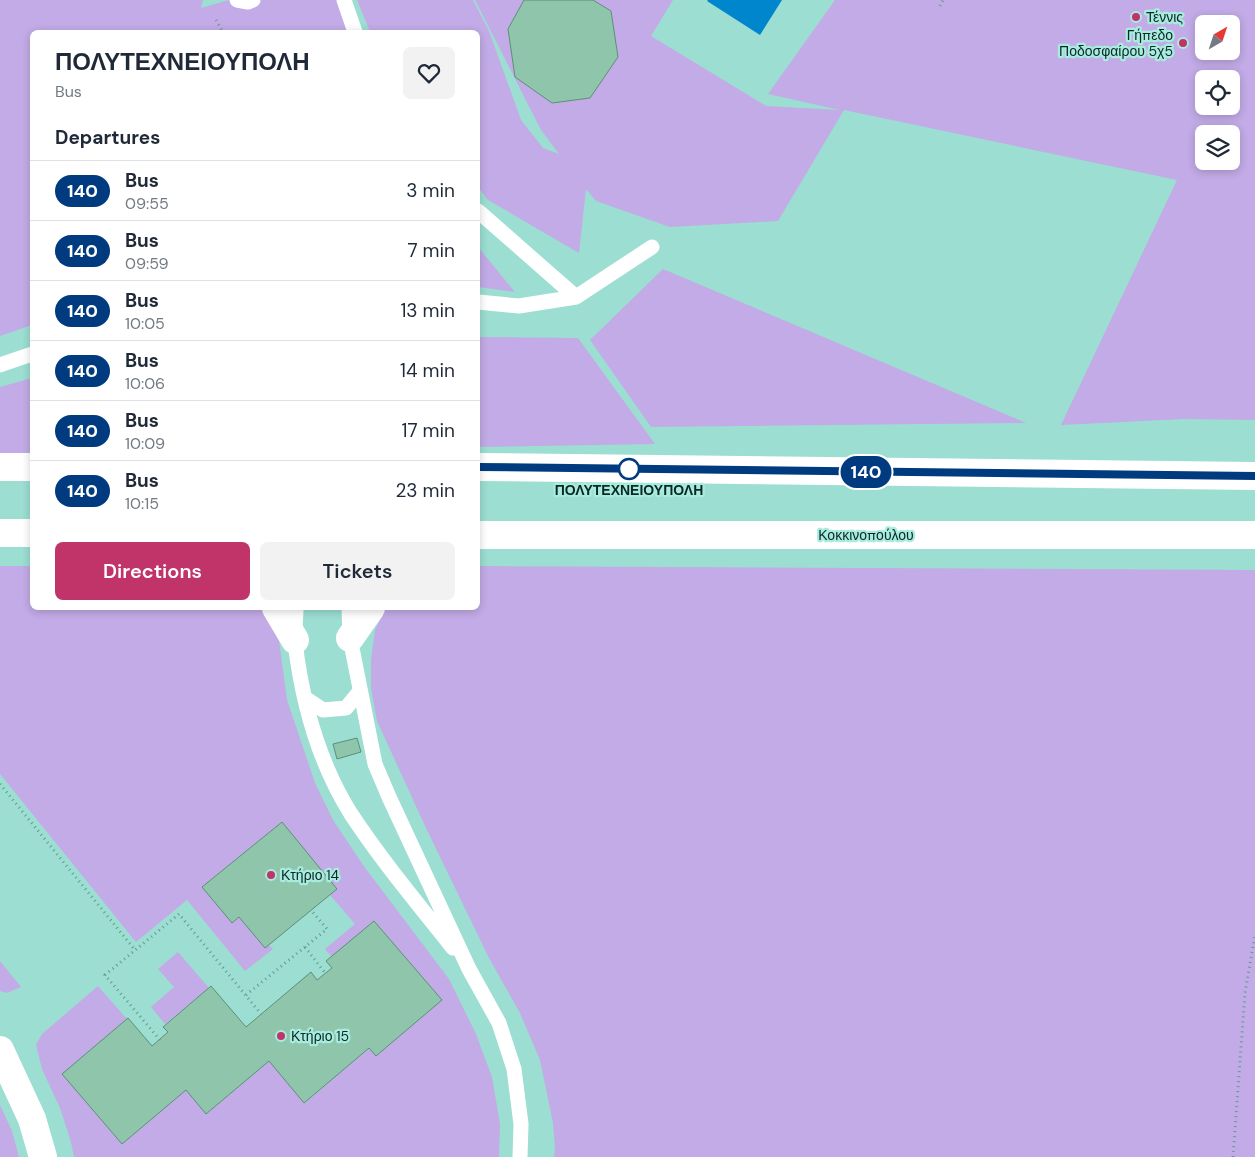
<!DOCTYPE html>
<meta charset="utf-8">
<style>
body{margin:0;font-family:"DM Sans",sans-serif;background:#f2f2f3;color:#1f2937;height:100vh;display:flex;flex-direction:column;font-size:19px;white-space:nowrap}
*{box-sizing:border-box;margin:0}
p{font-size:16px;color:#747a83}
.icon{flex:none;width:28px;height:28px;fill:none;stroke:currentColor;stroke-width:2;stroke-linecap:round;stroke-linejoin:round}
.map{position:relative;flex:1;overflow:hidden}
.side{position:absolute;left:30px;top:30px;width:450px;height:580px;display:flex;flex-direction:column;background:#fff;border-radius:8px;box-shadow:0 2px 8px #0003}
.side>*{flex:none}
.badge{padding:0 10px;border-radius:16px;font-size:18px;line-height:32px}
.needle{width:32px;rotate:39deg}
.tools{position:absolute;left:1195px;top:15px;display:grid;gap:10px}
.tools a{display:grid;place-items:center;width:45px;height:45px;border-radius:8px;background:#fff;box-shadow:0 2px 8px #0003;font-size:25px}
.map>.badge{position:absolute;translate:-50% -50%;box-shadow:0 0 0 2px #fff}
h2{padding:0 25px;font-size:19px;line-height:45px}
.round{display:grid;place-items:center;flex:none;width:52px;height:52px;border-radius:8px;background:#f2f2f3}
.summary{display:flex;align-items:center;justify-content:space-between;height:85px;padding:0 25px}
h1{font-size:24px;font-weight:600;line-height:38px}
.button{display:flex;gap:10px;margin-top:auto;padding:10px 25px}
.button a{flex:1;height:58px;border-radius:8px;background:#c03469;color:#fff;font-size:20px;font-weight:600;line-height:58px;text-align:center}
.button a+a{background:#f2f2f3;color:#1f2937}
ul{padding:0;list-style:none}
li{display:flex;align-items:center;gap:15px;height:60px;padding:0 25px;border-top:1px solid #e0e1e3}
li div{flex:1}
li b{display:block;font-size:19px}
li em{font-style:normal}
li .badge{min-width:55px;font-weight:700;text-align:center}
.map>svg:first-child{display:block}
.green{fill:#c2abe6;fill-rule:evenodd}
.water{fill:#0086cc}
.building{fill:#8fc5aa;stroke:#5b9077}
.lines{fill:none;stroke-linecap:round;stroke-linejoin:round}
.path{stroke:#659990;stroke-width:3;stroke-dasharray:1 4;stroke-linecap:butt}
.service{stroke:#fff;stroke-width:15}
.minor{stroke:#fff;stroke-width:28}
.secondary{stroke:#fff;stroke-width:28}
.line-casing{stroke:#fff;stroke-width:11}
.line{stroke:#003b80;stroke-width:8}
.poi-dot{fill:#c03469;stroke:#a8ebdf;stroke-width:2}
.stop-dot{fill:#fff;stroke:#003b80;stroke-width:2.5}
.labels{text-anchor:middle;stroke-width:4.5;stroke-linejoin:round;paint-order:stroke}
.poi-label{font-size:14px;fill:#0c2824;stroke:#a8ebdf;text-anchor:start}
.stop-label{font-size:14px;font-weight:bold;fill:#0c2824;stroke:#a8ebdf}
.street-label{font-size:14px;fill:#0c2824;stroke:#a8ebdf}
</style>
<div class="map">
<svg width="1255" height="1157" viewBox="0 0 1255 1157">
<rect width="100%" height="100%" fill="#9cded2"/>
<path class="green" d="M 0,0 L 203,0 L 201,8 L 229,0 L 343,0 L 346,32 L 32,32 L 32,325 L 0,336 Z
M 357,0 L 473,0 L 489,31 L 521,120 L 543,148 L 559,154 L 541,130 L 475,0 L 673,0 L 651,36 L 766,106 L 840,110 L 768,94 L 835,0 L 1255,0 L 1255,420 L 1184,419 L 1061,425 L 1177,180 L 844,110 L 778,221 L 670,227 L 596,201 L 586,189 L 579,253 L 488,200 L 478,187 L 478,32 L 370,32 ZM 1204,24 L 1231,24 L 1231,51 L 1204,51 ZM 1204,79 L 1231,79 L 1231,106 L 1204,106 ZM 1204,134 L 1231,134 L 1231,161 L 1204,161 Z
M 478,247 L 515,292 L 478,287 Z
M 663,269 L 1026,423 L 651,427 L 590,340 Z
M 478,337 L 578,338 L 655,444 L 478,447 Z
M 32,378 L 32,453 L 0,453 L 0,387 Z
M 0,566 L 32,566 L 32,608 L 263,608 L 279,640 L 287,700 L 315,783 L 333,820 L 363,865 L 449,979 L 476,1034 L 492,1077 L 500,1124 L 499,1157 L 74,1157 L 71,1142 L 60,1108 L 42,1069 L 36,1045 L 42,1034 L 98,986 L 127,1019 L 62,1074 L 122,1144 L 186,1090 L 206,1114 L 269,1061 L 305,1103 L 369,1048 L 441,1000 L 374,921 L 332,957 L 325,949 L 355,924 L 330,895 L 337,889 L 282,822 L 202,887 L 232,922 L 239,917 L 273,949 L 245,971 L 187,900 L 136,942 L 0,774 Z
M 478,566 L 1255,570 L 1255,1157 L 554,1157 L 555,1148 L 553,1123 L 540,1060 L 520,1013 L 489,958 L 426,828 L 377,721 L 371,688 L 371,660 L 375,630 L 386,608 L 478,608 Z
M 178,952 L 209,988 L 165,1024 L 151,1007 L 174,987 L 158,969 Z
M 0,961 L 21,987 L 7,993 L 0,991 Z
M 0,1105 L 12,1131 L 19,1157 L 0,1157 Z"/>
<path class="water" d="M 708,0 L 782,0 L 760,35 L 707,1 Z"/>
<path class="building" d="M 524,0 L 593,0 L 611,11 L 618,57 L 590,98 L 552,103 L 515,77 L 508,29 Z
M 357,738 L 361,752 L 337,759 L 333,744 Z
M 282,822 L 337,889 L 265,948 L 239,917 L 232,923 L 202,887 Z
M 374,921 L 442,1000 L 376,1056 L 369,1048 L 304,1103 L 269,1061 L 206,1114 L 186,1090 L 122,1144 L 62,1074 L 128,1018 L 152,1046 L 168,1032 L 163,1027 L 211,986 L 246,1027 L 311,972 L 317,980 L 332,968 L 326,961 Z"/>
<g class="lines">
<path class="path" d="M 940,6 L 943,0
M 216,20 L 223,32
M 0,784 L 135,950
M 305,947 L 325,973
M 246,995 L 327,929 L 311,910
M 160,1040 L 105,975 L 179,914 L 261,1014
M 1233,1157 L 1245,993 L 1255,935"/>
<path class="service" d="M 237,0 L 248,2 L 253,0
M 344,0 L 355,32
M 478,211 L 576,297
M 478,302 L 519,306 L 576,297 L 652,247
M 0,365 L 32,354
M 296,608 C 296,619 294,631 295,642 C 302,701 319,763 351,814 C 382,861 418,904 453,948
M 349,608 L 350,638 L 375,764 L 389,797 L 469,969 L 499,1023 L 514,1069 L 521,1124 L 520,1157
M 305,698 L 323,710 L 346,708 L 360,691"/>
<path class="minor" d="M 0,1050 L 32,1119 L 43,1157"/>
<path class="secondary" d="M 0,467 L 32,467
M 478,467 L 1255,476
M 0,533 L 32,533
M 478,535 L 1255,535
M 276,608 L 295,640
M 350,638 L 371,608"/>
</g>
<g class="lines">
<g class="line-casing">
<path id="line" d="M 478,467 L 1255,476"/>
</g>
<use href="#line" class="line"/>
</g>
<g class="poi-dot">
<circle cx="1136" cy="17" r="5"/>
<circle cx="1183" cy="43" r="5"/>
<circle cx="271" cy="875" r="5"/>
<circle cx="281" cy="1036" r="5"/>
</g>
<circle class="stop-dot" cx="629" cy="469" r="10"/>
<g class="labels">
<g class="poi-label">
<text x="1146" y="22">Τέννις</text>
<text x="1173" y="40" text-anchor="end">Γήπεδο<tspan x="1173" dy="16">Ποδοσφαίρου 5χ5</tspan></text>
<text x="281" y="880">Κτήριο 14</text>
<text x="291" y="1041">Κτήριο 15</text>
</g>
<g class="stop-label">
<text x="629" y="495">ΠΟΛΥΤΕΧΝΕΙΟΥΠΟΛΗ</text>
</g>
<g class="street-label">
<text x="866" y="540">Κοκκινοπούλου</text>
</g>
</g>
</svg>
<div class="tools">
<a><svg class="needle" viewBox="-14 -14 28 28"><path d="M0-13l5 13h-10z" fill="#e53935"/><path d="M0 13l5-13h-10z" fill="#747a83"/></svg></a>
<a><svg class="icon" aria-label="locate" viewBox="0 0 24 24"><circle cx="12" cy="12" r="6"/><path d="M12 2v4M12 18v4M2 12h4M18 12h4"/></svg></a>
<a><svg class="icon" aria-label="layers" viewBox="0 0 24 24"><path d="M12 4l9 5-9 5-9-5zM3 14l9 5 9-5"/></svg></a>
</div>
<b class="badge" style="left:866px;top:472px;background:#003b80;color:#fff">140</b>
<section class="side">
<div class="summary"><div><h1>ΠΟΛΥΤΕΧΝΕΙΟΥΠΟΛΗ</h1><p>Bus</p></div><a class="round"><svg class="icon" aria-label="heart" viewBox="0 0 24 24"><path d="M12 20l-8-8c-3-5 5-10 8-4 3-6 11-1 8 4z"/></svg></a></div>
<h2>Departures</h2>
<ul>
<li><span class="badge" style="background:#003b80;color:#fff">140</span><div><b>Bus</b><p>09:55</p></div><em>3 min</em></li>
<li><span class="badge" style="background:#003b80;color:#fff">140</span><div><b>Bus</b><p>09:59</p></div><em>7 min</em></li>
<li><span class="badge" style="background:#003b80;color:#fff">140</span><div><b>Bus</b><p>10:05</p></div><em>13 min</em></li>
<li><span class="badge" style="background:#003b80;color:#fff">140</span><div><b>Bus</b><p>10:06</p></div><em>14 min</em></li>
<li><span class="badge" style="background:#003b80;color:#fff">140</span><div><b>Bus</b><p>10:09</p></div><em>17 min</em></li>
<li><span class="badge" style="background:#003b80;color:#fff">140</span><div><b>Bus</b><p>10:15</p></div><em>23 min</em></li>
</ul>
<div class="button"><a>Directions</a><a>Tickets</a></div>
</section>
</div>
